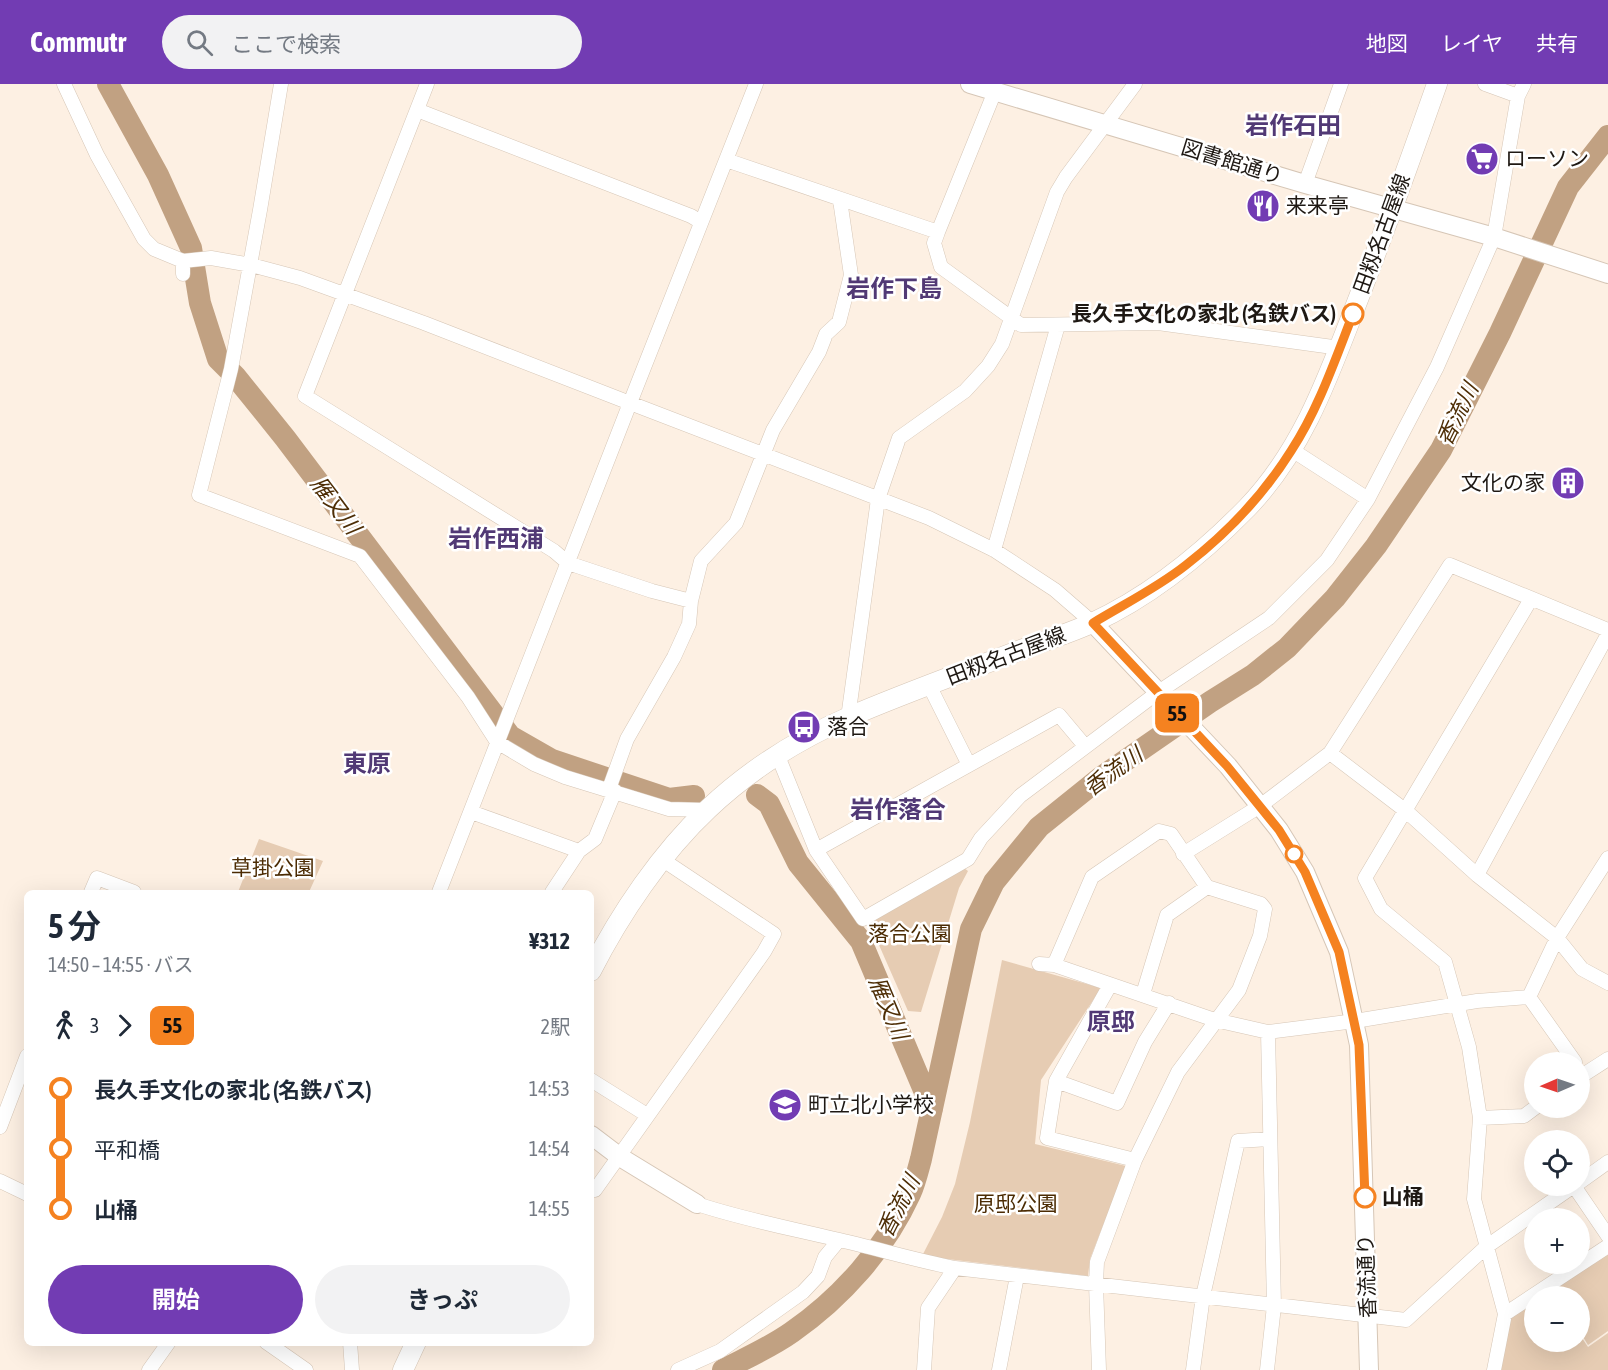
<!DOCTYPE html>
<html lang="ja">
<meta charset="utf-8">
<style>
body{margin:0;font-family:"Asap Condensed","Noto Sans JP",sans-serif;background:#f2f2f3;color:#1f2937;height:100vh;display:flex;flex-direction:column;font-size:22px;white-space:nowrap}
*{box-sizing:border-box;margin:0}
p{font-size:20px;color:#747a83}
.icon{flex:none;width:33px;height:33px;fill:none;stroke:currentColor;stroke-width:2;stroke-linecap:round;stroke-linejoin:round}
.map{position:relative;flex:1;overflow:hidden}
.panel{position:absolute;left:24px;top:806px;width:570px;height:456px;display:flex;flex-direction:column;background:#fff;border-radius:9px;box-shadow:0 6px 24px #0002}
.panel>*{flex:none}
.badge{padding:0 12px;border-radius:9px;font-size:21px;line-height:39px}
.needle{width:39px;rotate:268deg}
.buttons{position:absolute;left:1524px;top:968px;display:grid;gap:12px}
.buttons a{display:grid;place-items:center;width:66px;height:66px;border-radius:50%;background:#fff;box-shadow:0 6px 24px #0002;font-size:30px}
.map>.badge{position:absolute;translate:-50% -50%;box-shadow:0 0 0 3px #fff}
.legs{display:flex;align-items:center;gap:9px;height:66px;padding:0 24px;font-size:20px}
.legs p{margin-inline-start:auto}
.head{display:flex;align-items:center;justify-content:space-between;height:102px;padding:0 24px}
h1{font-size:33px;font-weight:700;line-height:45px}
.action{display:flex;gap:12px;margin-top:auto;padding:12px 24px}
.action a{flex:1;height:69px;border-radius:36px;background:#723cb3;color:#fff;font-size:24px;font-weight:700;line-height:69px;text-align:center}
.action a+a{background:#f2f2f3;color:#1f2937}
ul{padding:0 24px;list-style:none}
li{display:flex;align-items:center;gap:21px;height:60px;font-size:22px}
li i{display:grid;place-items:center;width:9px;height:100%;margin:0 8px;background:currentColor}
li i::after{content:'';width:15px;height:15px;margin:-8px;border:4px solid;border-radius:50%;background:#fff}
li p{margin-inline-start:auto}
li:first-child i{background:linear-gradient(#0000 50%,currentColor 0)}
li:last-child i{background:linear-gradient(currentColor 50%,#0000 0)}
header{display:flex;align-items:center;gap:36px;box-sizing:border-box;height:84px;padding:0 30px;background:#723cb3;color:#fff}
header strong{font-size:28px}
nav{display:flex;gap:33px;margin-inline-start:auto;font-size:21px}
.search{width:420px;height:54px;background:#f2f2f3;display:flex;align-items:center;gap:15px;box-sizing:border-box;padding:0 21px;border-radius:33px;color:#747a83;font-size:22px}
.map>svg:first-child{display:block}
.green{fill:#e6ccb3}
.lines{fill:none;stroke-linecap:round;stroke-linejoin:round}
.river{stroke:#c1a182;stroke-width:22}
.minor-casing{stroke:#d6c6b6;stroke-width:15}
.tertiary-casing{stroke:#d6c6b6;stroke-width:20}
.secondary-casing{stroke:#d6c6b6;stroke-width:21}
.minor{stroke:#fff;stroke-width:14}
.tertiary{stroke:#fff;stroke-width:18}
.secondary{stroke:#fff;stroke-width:20}
.line-1-casing{stroke:#fff;stroke-width:14}
.line-1{stroke:#f58220;stroke-width:9}
.stop-1-dot{fill:#fff;stroke:#f58220;stroke-width:3}
.labels{text-anchor:middle;stroke-width:5;stroke-linejoin:round;paint-order:stroke}
.poi-label{font-size:21px;fill:#1e1813;stroke:#fff;text-anchor:start}
.street-label{font-size:21px;fill:#1e1813;stroke:#fff}
.stop-label{font-size:21px;font-weight:bold;fill:#1e1813;stroke:#fff;text-anchor:end}
.park-label{font-size:21px;fill:#4b2b03;stroke:#fff}
.water-label{font-size:22px;font-style:italic;fill:#4e2e06;stroke:#fff}
.quarter-label{font-size:24px;font-weight:bold;fill:#513975;stroke:#fff}
</style>
<header>
<strong>Commutr</strong>
<div class="search"><svg class="icon" aria-label="search" viewBox="0 0 24 24"><circle cx="10" cy="10" r="6"/><path d="M15 15l6 6"/></svg>ここで検索</div>
<nav><a>地図</a><a>レイヤ</a><a>共有</a></nav>
</header>
<div class="map">
<svg width="1608" height="1286" viewBox="0 0 1608 1286">
<rect width="100%" height="100%" fill="#fdf0e3"/>
<path class="green" d="M 259,755 L 323,777 L 309,808 L 238,808 Z
M 964,784 L 968,787 L 959,804 L 921,928 L 908,927 L 868,836 Z
M 1002,876 L 1101,904 L 1041,996 L 1035,1060 L 1126,1082 L 1090,1175 L 1088,1192 L 922,1172 L 942,1133 L 955,1100 L 970,1038 Z
M 1608,1166 L 1608,1247 L 1588,1261 L 1580,1248 L 1580,1212 L 1554,1212 L 1548,1204 Z
M 1534,1213 L 1534,1257 L 1580,1257 L 1580,1251 L 1588,1263 L 1608,1249 L 1608,1286 L 1498,1286 L 1508,1230 Z"/>
<g class="lines">
<path class="river" d="M 108,0 L 158,91 L 191,164 L 200,219 L 218,275 L 235,292 L 285,354 L 510,652 L 552,676 L 669,715 L 694,712
M 757,711 L 769,720 L 798,779 L 861,857 L 932,1025
M 723,1286 C 746,1274 771,1263 792,1248 C 841,1214 885,1165 910,1110 C 915,1099 918,1086 921,1075 L 971,845 L 994,798 L 1039,743 L 1100,694 L 1210,618 L 1253,591 L 1287,564 L 1335,514 L 1376,462 L 1441,366 L 1500,249 L 1568,103 L 1608,52"/>
<g class="minor-casing">
<path id="minor" d="M 64,0 L 97,71 L 144,155 L 154,165 L 183,177 L 183,190
M 281,0 L 260,126 L 231,285 L 199,411 L 360,472 L 468,613 L 497,658 L 534,680 L 565,693 L 669,725 L 707,726
M 427,0 L 305,312 L 554,467 L 568,479 L 652,507 L 691,517
M 756,0 L 630,319 L 929,434 L 994,466 L 1055,506 L 1093,539
M 1485,0 L 1518,12
M 417,26 L 691,132 L 701,138
M 726,76 L 938,148 L 934,159 L 941,183 L 1021,241 L 1158,239 L 1340,264
M 1305,100 L 1341,0
M 938,148 L 995,7
M 183,177 L 211,174 L 251,181 L 300,194 L 424,239 L 630,319 L 439,808
M 1292,366 L 1368,415
M 994,466 L 1058,241
M 929,601 L 969,681
M 848,634 L 878,415 L 899,354 L 965,307 L 988,282 L 1002,260 L 1057,108 L 1066,93 L 1135,0
M 1330,669 L 1406,727 L 1477,791 L 1557,854 L 1582,885 L 1608,899
M 778,672 L 816,766 L 863,835 L 968,775 L 981,754 L 1020,712 L 1157,609 L 1269,534 L 1327,476 L 1368,415 L 1437,283 L 1494,153 L 1518,12 L 1524,0
M 609,705 L 627,655 L 674,573 L 689,540 L 691,517 L 701,477 L 736,439 L 773,346 L 819,268 L 826,250 L 839,238 L 851,191 L 840,116
M 471,728 L 579,767
M 816,766 L 1059,631 L 1085,662
M 1183,770 L 1260,722 L 1330,669 L 1450,481 L 1608,546
M 1477,791 L 1608,550
M 91,808 L 97,794 L 134,808
M 552,808 L 579,767 L 595,755 L 615,707
M 1039,880 L 1054,881 L 1215,936 L 1268,948 L 1355,937 L 1477,917 L 1529,913 L 1557,854 L 1608,774
M 1054,881 L 1092,793 L 1159,747 L 1171,750 L 1207,803 L 1261,820 L 1265,825 L 1260,852 L 1239,906 L 1178,988 L 1135,1076 L 1097,1178 L 1096,1200 L 1099,1286
M 1110,901 L 1056,997 L 1047,1054 L 1135,1076
M 1143,910 L 1167,831 L 1207,803
M 1529,913 L 1575,978
M 1580,993 L 1608,975
M 591,996 L 647,1031
M 1056,997 L 1117,1019 L 1145,958 L 1169,919
M 1480,1034 L 1524,1032 L 1536,1023
M 0,1043 L 27,972
M 0,1097 L 27,1110
M 1580,1098 L 1608,1078
M 1574,1102 L 1608,1152
M 591,1105 L 595,1106 L 764,868 L 774,850 L 663,776
M 697,1120 C 742,1135 789,1144 835,1155 C 875,1164 915,1176 955,1184 L 1406,1236 L 1486,1163 L 1575,1101
M 1505,1230 L 1608,1162
M 266,1258 L 306,1286
M 350,1258 L 352,1286
M 149,1286 L 169,1258
M 678,1286 L 720,1267 L 803,1208 L 818,1192 L 825,1173 L 839,1156
M 924,1286 L 928,1224 L 955,1184
M 999,1286 L 1017,1192
M 1193,1286 L 1203,1212 L 1238,1057 L 1269,1055
M 1267,1286 L 1274,1222 L 1268,948
M 1494,1286 L 1505,1230 L 1474,1115 L 1480,1034 L 1469,963 L 1445,878 L 1381,825 L 1365,794 L 1531,515"/>
</g>
<g class="tertiary-casing">
<path id="tertiary" d="M 970,0 L 1305,100 L 1494,153 L 1608,190
M 1093,539 L 1228,682 L 1279,746 L 1305,788 L 1339,868 L 1359,961 L 1369,1286
M 591,1051 L 620,1073 L 697,1120"/>
</g>
<g class="secondary-casing">
<path id="secondary" d="M 591,887 C 620,830 661,769 708,725 C 748,687 799,655 849,633 C 909,607 970,586 1031,562 C 1051,555 1072,548 1092,539 C 1151,512 1202,470 1247,424 C 1304,365 1330,288 1359,213 C 1386,143 1412,71 1437,0
M 403,1286 L 416,1258"/>
</g>
<use href="#minor" class="minor"/>
<use href="#tertiary" class="tertiary"/>
<use href="#secondary" class="secondary"/>
</g>
<g class="lines">
<g class="line-1-casing">
<path id="line-1" d="M 1353,230 C 1335,276 1318,326 1291,367 C 1264,410 1226,450 1186,481 C 1157,504 1124,520 1093,539 L 1227,682 L 1279,746 L 1305,788 L 1339,868 L 1359,961 L 1365,1113"/>
</g>
<use href="#line-1" class="line-1"/>
</g>
<defs>
<g id="supermarket-disc" transform="scale(1.725)"><circle r="9.5" fill="#723cb3" stroke="#fff"/><path d="M-6-5.5h2.5l.6 2H6L4.5 2H-2.5L-4.4-4H-6ZM-1.5 3.2a1.3 1.3 0 1 0 .1 0ZM3 3.2a1.3 1.3 0 1 0 .1 0Z" fill="#fff"/></g>
<g id="restaurant-disc" transform="scale(1.725)"><circle r="9.5" fill="#723cb3" stroke="#fff"/><path d="M-5-6h1v4h1v-4h1v4h1v-4h1v5L-1.5 .5V6h-2V.5L-5-1ZM5-6V6H3V1.5H1.5Q1.5-4 5-6Z" fill="#fff"/></g>
<g id="building-disc" transform="scale(1.725)"><circle r="9.5" fill="#723cb3" stroke="#fff"/><path d="M-4-6H4V6H1V3H-1V6H-4ZM-2.5-4.3h1.7v1.8h-1.7ZM.8-4.3h1.7v1.8H.8ZM-2.5-1h1.7V.8h-1.7ZM.8-1h1.7V.8H.8Z" fill="#fff"/></g>
<g id="bus-disc" transform="scale(1.725)"><circle r="9.5" fill="#723cb3" stroke="#fff"/><path d="M-5-6H5V4H4V6H2V4H-2V6H-4V4H-5ZM-3.5-4V0h7V-4ZM-3.5 1.2v1.5H-2V1.2ZM2 1.2v1.5H3.5V1.2Z" fill="#fff"/></g>
<g id="school-disc" transform="scale(1.725)"><circle r="9.5" fill="#723cb3" stroke="#fff"/><path d="M0-5L7-2L0 1L-7-2ZM-4 1L0 2.5L4 1V4Q0 6-4 4Z" fill="#fff"/></g>
</defs>
<g fill-rule="evenodd">
<use href="#supermarket-disc" x="1482" y="75"/>
<use href="#restaurant-disc" x="1263" y="122"/>
<use href="#building-disc" x="1568" y="399"/>
<use href="#bus-disc" x="804" y="643"/>
<use href="#school-disc" x="785" y="1021"/>
</g>
<g class="stop-1-dot">
<circle cx="1353" cy="230" r="10"/>
<circle cx="1294" cy="770" r="8"/>
<circle cx="1365" cy="1113" r="10"/>
</g>
<g class="labels">
<g class="poi-label">
<text x="1505" y="82">ローソン</text>
<text x="1286" y="129">来来亭</text>
<text x="1545" y="406" text-anchor="end">文化の家</text>
<text x="827" y="650">落合</text>
<text x="808" y="1028">町立北小学校</text>
</g>
<g class="street-label">
<text transform="translate(1232 78) rotate(17)" y="7">図書館通り</text>
<text transform="translate(1382 150) rotate(-70)" y="7">田籾名古屋線</text>
<text transform="translate(1006 572) rotate(-21)" y="7">田籾名古屋線</text>
<text transform="translate(1367 1192) rotate(-92)" y="7">香流通り</text>
</g>
<g class="stop-label">
<text x="1336" y="237">長久手文化の家北 (名鉄バス)</text>
<text x="1382" y="1120" text-anchor="start">山桶</text>
</g>
<g class="park-label">
<text x="273" y="791">草掛公園</text>
<text x="910" y="857">落合公園</text>
<text x="1016" y="1127">原邸公園</text>
</g>
<g class="water-label">
<text transform="translate(1457 330) rotate(-64)" y="8">香流川</text>
<text transform="translate(336 421) rotate(53)" y="8">雁又川</text>
<text transform="translate(1113 687) rotate(-36)" y="8">香流川</text>
<text transform="translate(889 924) rotate(67)" y="8">雁又川</text>
<text transform="translate(898 1122) rotate(-63)" y="8">香流川</text>
</g>
<g class="quarter-label">
<text x="1293" y="50">岩作石田</text>
<text x="894" y="213">岩作下島</text>
<text x="496" y="463">岩作西浦</text>
<text x="367" y="688">東原</text>
<text x="898" y="734">岩作落合</text>
<text x="1111" y="946">原邸</text>
</g>
</g>
</svg>
<div class="buttons">
<a><svg class="needle" viewBox="-14 -14 28 28"><path d="M0-13l5 13h-10z" fill="#e53935"/><path d="M0 13l5-13h-10z" fill="#747a83"/></svg></a>
<a><svg class="icon" aria-label="locate" viewBox="0 0 24 24"><circle cx="12" cy="12" r="6"/><path d="M12 2v4M12 18v4M2 12h4M18 12h4"/></svg></a>
<a>+</a>
<a>−</a>
</div>
<b class="badge" style="left:1177px;top:629px;background:#f58220;color:#111">55</b>
<section class="panel">
<div class="head"><div><h1>5 分</h1><p>14:50 – 14:55 · バス</p></div><b>¥312</b></div>
<div class="legs"><svg class="icon" aria-label="walk" viewBox="0 0 24 24"><circle cx="13" cy="4" r="2"/><path d="M13 8l-2 6 4 7M11 14l-3 7M7 12l3-4h3l4 4"/></svg>3<svg class="icon" aria-label="forward" viewBox="0 0 24 24"><path d="M9 5l7 7-7 7"/></svg><b class="badge" style="background:#f58220;color:#111">55</b><p>2駅</p></div>
<ul>
<li><i style="color:#f58220"></i><b>長久手文化の家北 (名鉄バス)</b><p>14:53</p></li>
<li><i style="color:#f58220"></i><span>平和橋</span><p>14:54</p></li>
<li><i style="color:#f58220"></i><b>山桶</b><p>14:55</p></li>
</ul>
<div class="action"><a>開始</a><a>きっぷ</a></div>
</section>
</div>
